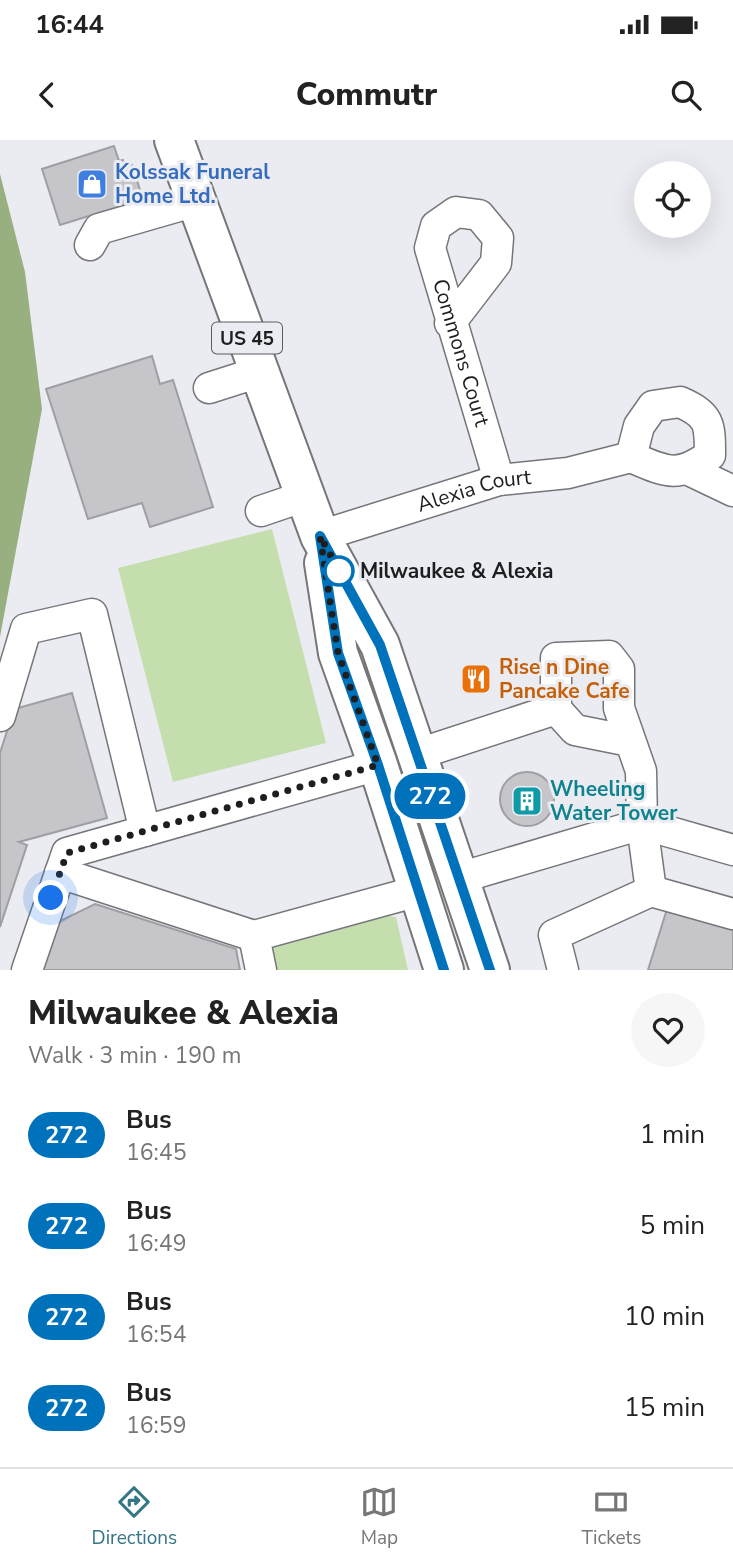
<!DOCTYPE html>
<meta charset="utf-8">
<style>
body{margin:0;font-family:"Nunito Sans",sans-serif;background:#f6f6f6;color:#222;height:100vh;display:flex;flex-direction:column;font-size:26px;white-space:nowrap}
*{box-sizing:border-box;margin:0}
p{font-size:23px;color:#767676}
.icon{flex:none;width:38px;height:38px;fill:none;stroke:currentColor;stroke-width:2;stroke-linecap:round;stroke-linejoin:round}
.map{position:relative;height:830px;overflow:hidden}
.sheet{display:flex;flex-direction:column;background:#fff;flex:1}
.sheet>*{flex:none}
.badge{padding:0 14px;border-radius:23px;font-size:24px;line-height:46px}
.buttons{position:absolute;left:634px;top:21px;display:grid;gap:14px}
.buttons a{display:grid;place-items:center;width:77px;height:77px;border-radius:50%;background:#fff;box-shadow:0 7px 28px #0002;font-size:35px}
.you{position:absolute;width:35px;height:35px;margin:-18px;border:5px solid #fff;border-radius:50%;background:#1a73e8;box-shadow:0 0 0 10px #1a73e833}
.map>.badge{position:absolute;translate:-50% -50%;box-shadow:0 0 0 4px #fff}
.round{display:grid;place-items:center;flex:none;width:74px;height:74px;border-radius:37px;background:#f6f6f6}
.overview{display:flex;align-items:center;justify-content:space-between;height:119px;padding:0 28px}
h1{font-size:33px;font-weight:800;line-height:52px}
ul{padding:0;list-style:none}
li{display:flex;align-items:center;gap:21px;height:91px;padding:0 28px}
li div{flex:1}
li b{display:block;font-size:26px}
li em{font-style:normal}
li .badge{min-width:77px;font-weight:700;text-align:center}
.status{display:flex;justify-content:space-between;align-items:center;height:49px;padding:0 35px;background:#fff;direction:ltr}
.status svg{height:19px;fill:currentColor}
header{display:flex;justify-content:space-between;align-items:center;height:91px;padding:0 28px;background:#fff;font-size:32px;font-weight:800}
.tabs{display:flex;justify-content:space-around;align-items:center;height:98px;border-top:2px solid #e0e0e0;background:#fff;font-size:19px;color:#767676}
.tabs a{display:grid;justify-items:center;gap:4px}
.tabs .on{color:#337686}
.map>svg:first-child{display:block}
.green{fill:#c5dead}
.forest{fill:#98b07f}
.building{fill:#c5c5ca;stroke:#9e9fa3;stroke-width:2}
.lines{fill:none;stroke-linecap:round;stroke-linejoin:round}
.minor-casing{stroke:#75767a;stroke-width:33}
.major-casing{stroke:#75767a;stroke-width:42}
.minor{stroke:#fff;stroke-width:30}
.major{stroke:#fff;stroke-width:38}
.line-casing{stroke:#fff;stroke-width:16}
.line{stroke:#0072bc;stroke-width:10}
.walk{stroke:#1d1e1f;stroke-width:7;stroke-dasharray:0 12.6}
.stop-dot{fill:#fff;stroke:#0072bc;stroke-width:3.5}
.labels{text-anchor:middle;stroke-width:6;stroke-linejoin:round;paint-order:stroke}
.shield{fill:#ebecf1;stroke:#5b5c5e;stroke-width:2}
.shield-label{font-size:19px;font-weight:bold;fill:#1d1e1f}
.shop-label{font-size:21px;font-weight:bold;fill:#366cbe;stroke:#ebecf1;text-anchor:start}
.street-label{font-size:21px;fill:#1d1e1f;stroke:#ebecf1}
.stop-label{font-size:21px;font-weight:bold;fill:#1d1e1f;stroke:#ebecf1;text-anchor:start}
.food-label{font-size:21px;font-weight:bold;fill:#c56008;stroke:#ebecf1;text-anchor:start}
.culture-label{font-size:21px;font-weight:bold;fill:#0d838f;stroke:#ebecf1;text-anchor:start}
</style>
<div class="status"><b>16:44</b><svg viewBox="0 0 49 12"><path d="M0 12V9h3v3zM5 12V6h3v6zM10 12V3h3v9zM15 12V0h3v12zM26 1h20v11H26zM47 4h2v5h-2z"/></svg></div>
<header><svg class="icon" aria-label="back" viewBox="0 0 24 24"><path d="M15 5l-7 7 7 7"/></svg>Commutr<svg class="icon" aria-label="search" viewBox="0 0 24 24"><circle cx="10" cy="10" r="6"/><path d="M15 15l6 6"/></svg></header>
<div class="map">
<svg width="733" height="830" viewBox="0 0 733 830">
<rect width="100%" height="100%" fill="#ebecf1"/>
<path class="green" d="M 272,389 L 326,603 L 173,642 L 118,428 Z
M 389,776 L 396,777 L 408,830 L 270,830 L 266,810 Z"/>
<path class="forest" d="M 0,34 L 25,132 L 42,269 L 0,497 Z"/>
<path class="building" d="M 114,6 L 119,21 L 123,20 L 125,27 L 132,25 L 143,59 L 60,85 L 42,29 Z
M 152,216 L 160,244 L 173,240 L 213,367 L 150,387 L 142,363 L 88,379 L 46,249 Z
M 72,553 L 107,678 L 19,702 L 27,705 L 0,787 L 0,613 L 14,569 Z
M500 659a27 27 0 1 1 54 0a27 27 0 1 1-54 0Z
M 95,764 L 236,809 L 240,830 L 40,830 L 56,783 Z
M 667,769 L 733,790 L 733,830 L 648,830 Z"/>
<g class="lines">
<g class="minor-casing">
<g id="minor">
<path d="M 90,105 L 99,89 L 196,61"/>
<path id="s1" d="M 450,183 L 496,123 L 498,98 L 479,75 L 456,72 L 436,86 L 430,108 L 499,340"/>
<path d="M 209,248 L 259,232"/>
<path d="M 680,262 C 710,275 710,284 710,315 C 678,339 666,332 631,317 L 639,286 L 653,266 Z"/>
<path d="M 689,330 L 733,351"/>
<path d="M 261,371 L 305,356"/>
<path id="s2" d="M 320,396 L 499,340 L 568,333 L 631,317"/>
<path d="M 0,576 L 26,489 L 92,474 L 145,691"/>
<path d="M 630,601 L 575,590 L 556,569 L 556,518 L 609,516 L 619,529 L 619,568 L 641,631 L 642,684 L 651,751"/>
<path d="M 415,615 L 556,569"/>
<path d="M 60,733 L 254,796"/>
<path d="M 459,738 L 642,684 L 733,710"/>
<path d="M 27,830 L 67,713 L 378,625"/>
<path d="M 261,830 L 254,796 L 418,751"/>
<path d="M 563,830 L 554,795 L 651,751 L 733,774"/>
</g>
</g>
<g class="major-casing">
<path id="major" d="M 174,0 L 320,396 L 380,505 L 490,830
M 324,423 L 338,513 L 378,625 L 444,830"/>
</g>
<use href="#minor" class="minor"/>
<use href="#major" class="major"/>
</g>
<g class="lines">
<g class="line-casing">
<path id="line" d="M 444,830 L 378,625 L 338,513 L 320,396 L 380,505 L 490,830"/>
</g>
<use href="#line" class="line"/>
<path class="walk" d="M 51,758 L 67,713 L 378,625 L 338,513 L 320,396 L 344,440 L 339,431"/>
</g>
<defs>
<g id="shop-square" transform="scale(1.575)"><rect x="-9" y="-9" width="18" height="18" rx="4" fill="#3f7fe0" stroke="#ebecf1"/><path d="M-5-2.5h2.3a2.7 3.5 0 0 1 5.4 0H5L5.5 6h-11ZM-1.5-2.5h3a1.5 2.3 0 0 0-3 0Z" fill="#fff"/></g>
<g id="restaurant-square" transform="scale(1.575)"><rect x="-9" y="-9" width="18" height="18" rx="4" fill="#e8710a" stroke="#ebecf1"/><path d="M-5-6h1v4h1v-4h1v4h1v-4h1v5L-1.5 .5V6h-2V.5L-5-1ZM5-6V6H3V1.5H1.5Q1.5-4 5-6Z" fill="#fff"/></g>
<g id="building-square" transform="scale(1.575)"><rect x="-9" y="-9" width="18" height="18" rx="4" fill="#0f9aa8" stroke="#ebecf1"/><path d="M-4-6H4V6H1V3H-1V6H-4ZM-2.5-4.3h1.7v1.8h-1.7ZM.8-4.3h1.7v1.8H.8ZM-2.5-1h1.7V.8h-1.7ZM.8-1h1.7V.8H.8Z" fill="#fff"/></g>
</defs>
<g fill-rule="evenodd">
<use href="#shop-square" x="92" y="44"/>
<use href="#restaurant-square" x="476" y="539"/>
<use href="#building-square" x="527" y="661"/>
</g>
<circle class="stop-dot" cx="339" cy="431" r="14"/>
<g class="labels">
<rect class="shield" x="212" y="182.5" width="70" height="31" rx="5"/>
<g class="shield-label">
<text x="247" y="205">US 45</text>
</g>
<g class="shop-label">
<text x="115" y="39">Kolssak Funeral<tspan x="115" dy="24">Home Ltd.</tspan></text>
</g>
<g class="street-label">
<text dy="7" stroke="none"><textPath href="#s1" startOffset="310">Commons Court</textPath></text>
<text dy="7" stroke="none"><textPath href="#s2" startOffset="161">Alexia Court</textPath></text>
</g>
<g class="stop-label">
<text x="360" y="438">Milwaukee &amp; Alexia</text>
</g>
<g class="food-label">
<text x="499" y="534">Rise n Dine<tspan x="499" dy="24">Pancake Cafe</tspan></text>
</g>
<g class="culture-label">
<text x="550" y="656">Wheeling<tspan x="550" dy="24">Water Tower</tspan></text>
</g>
</g>
</svg>
<div class="buttons">
<a><svg class="icon" aria-label="locate" viewBox="0 0 24 24"><circle cx="12" cy="12" r="6"/><path d="M12 2v4M12 18v4M2 12h4M18 12h4"/></svg></a>
</div>
<div class="you" style="left:51px;top:758px"></div>
<b class="badge" style="left:430px;top:656px;background:#0072bc;color:#fff">272</b>
</div>
<section class="sheet">
<div class="overview"><div><h1>Milwaukee &amp; Alexia</h1><p>Walk · 3 min · 190 m</p></div><a class="round"><svg class="icon" aria-label="heart" viewBox="0 0 24 24"><path d="M12 20l-8-8c-3-5 5-10 8-4 3-6 11-1 8 4z"/></svg></a></div>
<ul>
<li><span class="badge" style="background:#0072bc;color:#fff">272</span><div><b>Bus</b><p>16:45</p></div><em>1 min</em></li>
<li><span class="badge" style="background:#0072bc;color:#fff">272</span><div><b>Bus</b><p>16:49</p></div><em>5 min</em></li>
<li><span class="badge" style="background:#0072bc;color:#fff">272</span><div><b>Bus</b><p>16:54</p></div><em>10 min</em></li>
<li><span class="badge" style="background:#0072bc;color:#fff">272</span><div><b>Bus</b><p>16:59</p></div><em>15 min</em></li>
</ul>
</section>
<nav class="tabs">
<a class="on"><svg class="icon" aria-label="directions" viewBox="0 0 24 24"><path d="M12 3l9 9-9 9-9-9zM9 14v-3h6M13 9l2 2-2 2"/></svg>Directions</a>
<a><svg class="icon" aria-label="map" viewBox="0 0 24 24"><path d="M3 6l6-2 6 2 6-2v14l-6 2-6-2-6 2zM9 4v14M15 6v14"/></svg>Map</a>
<a><svg class="icon" aria-label="tickets" viewBox="0 0 24 24"><path d="M3 7h18v10H3zM15 7v10"/></svg>Tickets</a>
</nav>
